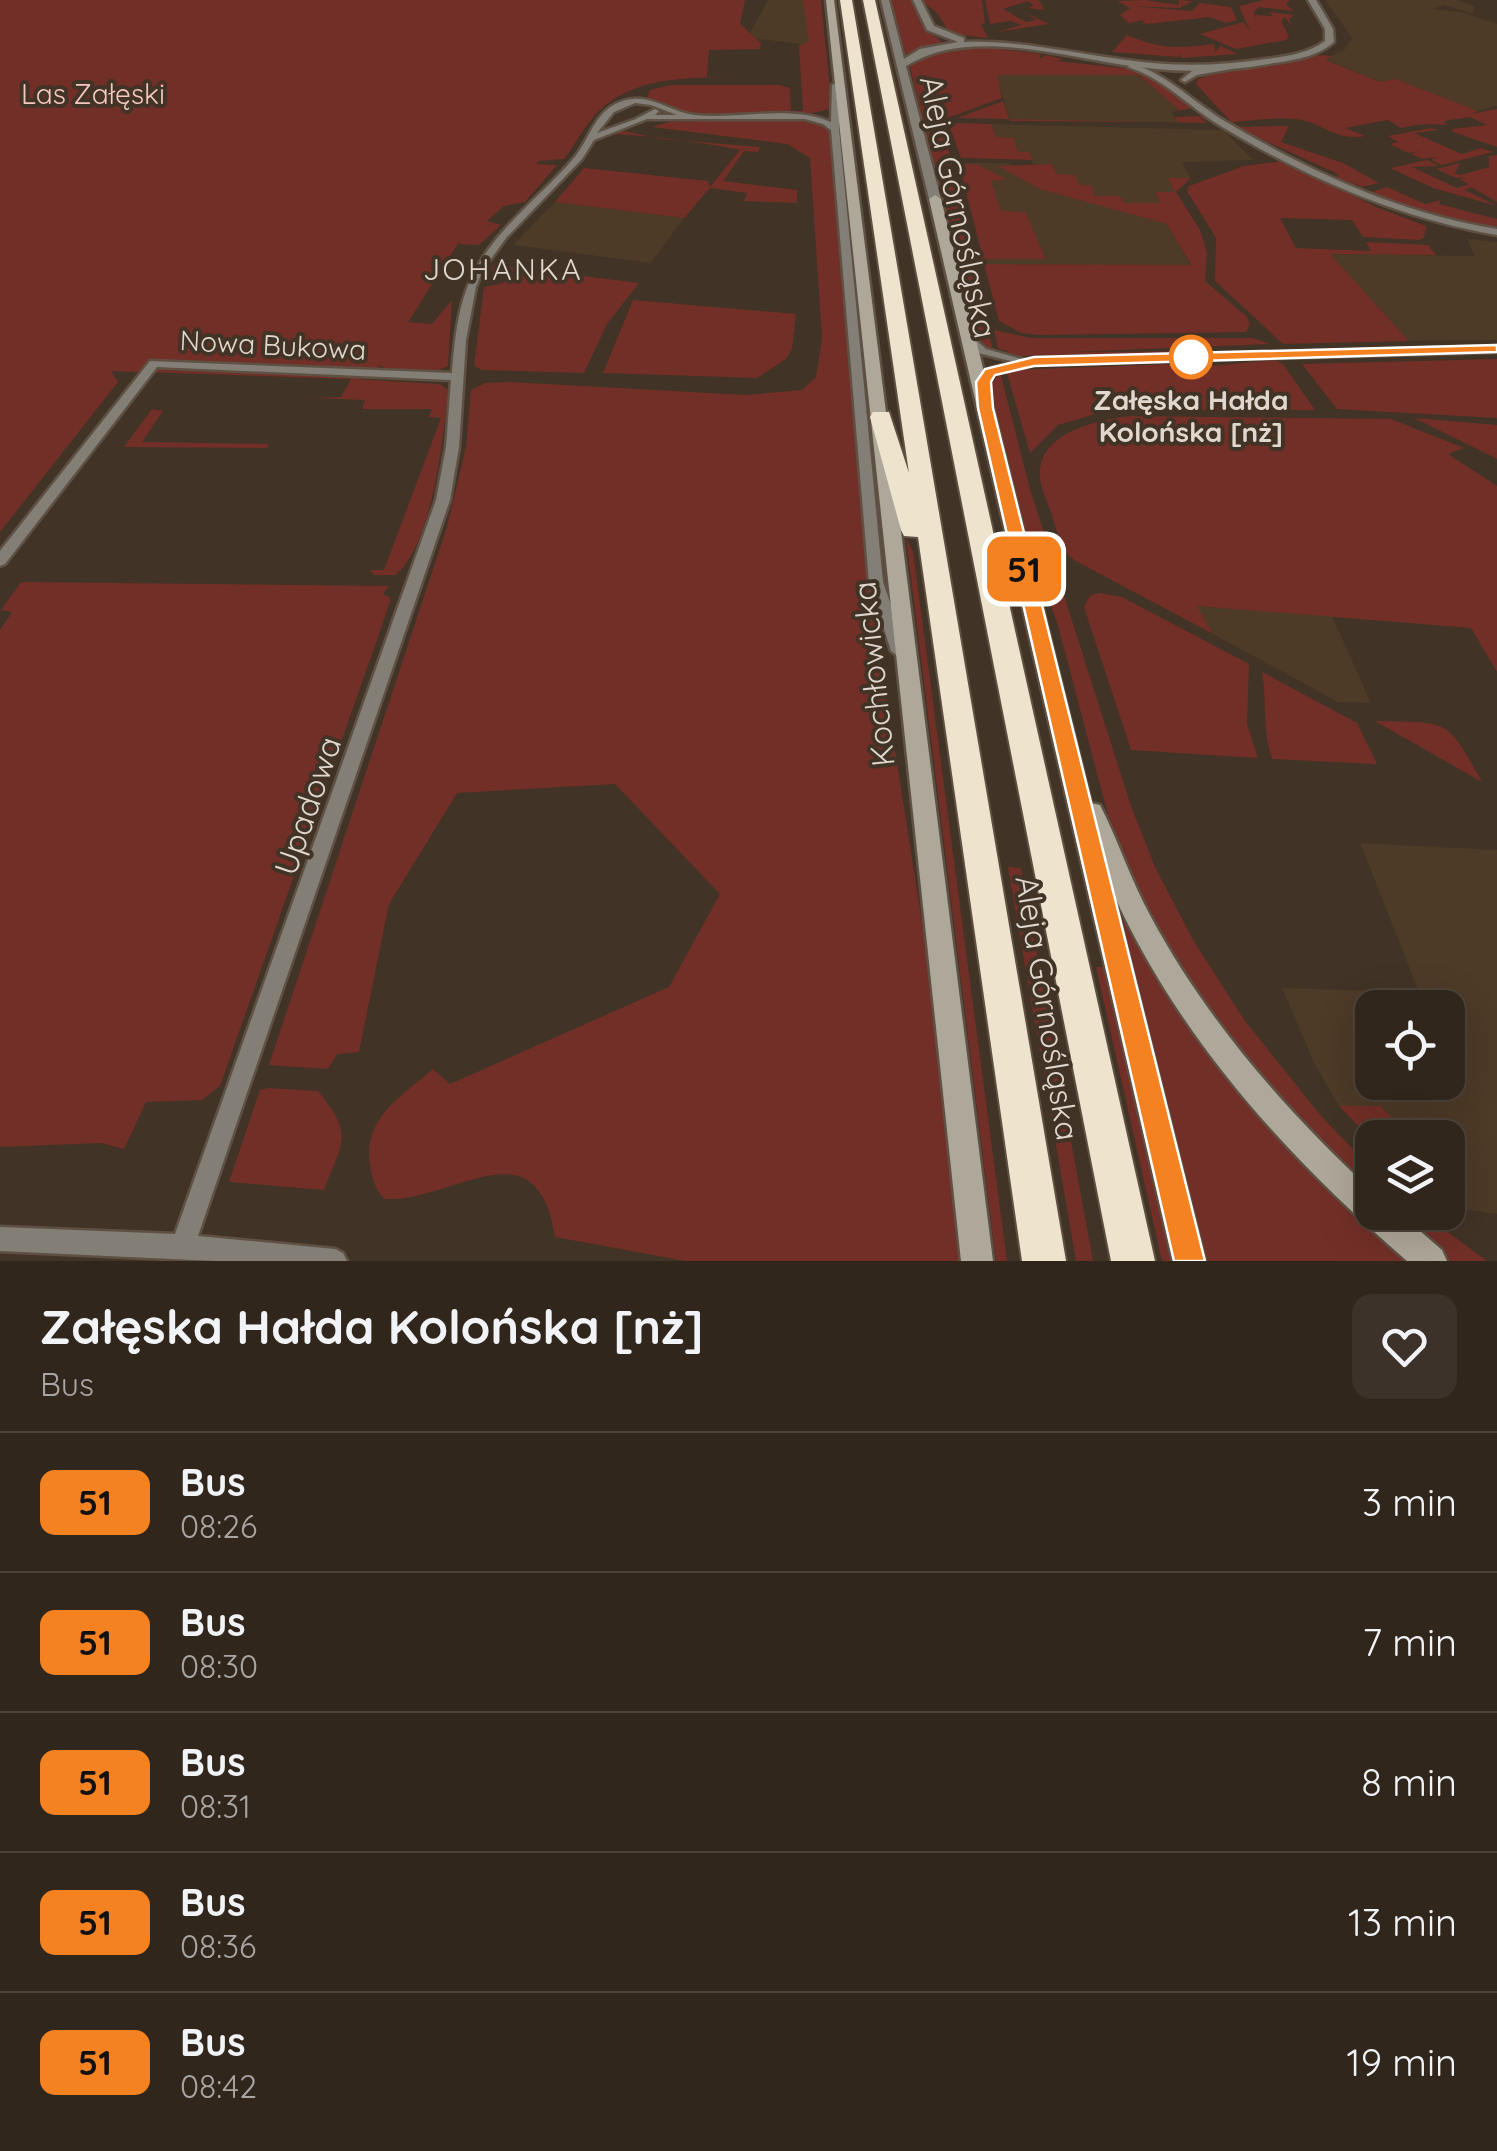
<!DOCTYPE html>
<meta charset="utf-8">
<style>
body{margin:0;font-family:Quicksand,sans-serif;background:#3d3229;color:#f1f3f6;height:100vh;display:flex;flex-direction:column;font-size:38px;white-space:nowrap}
*{box-sizing:border-box;margin:0}
p{font-size:32px;color:#a8a5a3}
.icon{flex:none;width:55px;height:55px;fill:none;stroke:currentColor;stroke-width:2;stroke-linecap:round;stroke-linejoin:round}
.map{position:relative;height:1261px;overflow:hidden}
.panel{display:flex;flex-direction:column;background:#31261c;flex:1}
.panel>*{flex:none}
.badge{padding:0 20px;border-radius:15px;font-size:35px;line-height:65px}
.fabs{position:absolute;left:1355px;top:990px;display:grid;gap:20px}
.fabs a{display:grid;place-items:center;width:110px;height:110px;border-radius:20px;background:#31261c;box-shadow:0 10px 40px #0002,0 0 0 2px #4c433b;font-size:50px}
.map>.badge{position:absolute;translate:-50% -50%;box-shadow:0 0 0 5px #fff}
.round{display:grid;place-items:center;flex:none;width:105px;height:105px;border-radius:20px;background:#3d3229}
.summary{display:flex;align-items:center;justify-content:space-between;height:170px;padding:0 40px}
h1{font-size:48px;font-weight:700;line-height:75px}
ul{padding:0;list-style:none}
li{display:flex;align-items:center;gap:30px;height:140px;padding:0 40px;border-top:2px solid #4c433b}
li div{flex:1}
li b{display:block;font-size:38px}
li em{font-style:normal}
li .badge{min-width:110px;font-weight:700;text-align:center}
.map>svg:first-child{display:block}
.built{fill:#4d3a27;fill-rule:evenodd}
.green{fill:#722f27}
.lines{fill:none;stroke-linecap:round;stroke-linejoin:round}
.minor-casing{stroke:#5e5143;stroke-width:5}
.tertiary-casing{stroke:#5e5143;stroke-width:5}
.secondary-casing{stroke:#5e5143;stroke-width:5}
.motorway-casing{stroke:#5e5143;stroke-width:4}
.minor{fill:#837f76;fill-rule:evenodd}
.tertiary{fill:#837f76;fill-rule:evenodd}
.secondary{fill:#aea89a;fill-rule:evenodd}
.motorway{fill:#eee4ce;fill-rule:evenodd}
.line{fill:#f58220;stroke:#fff;stroke-width:2.5}
.stop-dot{fill:#fff;stroke:#f58220;stroke-width:5}
.labels{text-anchor:middle;stroke-width:8;stroke-linejoin:round;paint-order:stroke}
.far-park-label{font-size:28px;fill:#f6c7bf;stroke:#413325}
.far-street-label{font-size:28px;fill:#e0d7ce;stroke:#413325}
.far-stop-label{font-size:28px;font-weight:bold;fill:#e0d7ce;stroke:#413325}
.far-neighbourhood-label{font-size:30px;letter-spacing:2.5px;fill:#e0d7ce;stroke:#413325}
.street-label{font-size:32px;fill:#e0d7ce;stroke:#413325}
</style>
<div class="map">
<svg width="1497" height="1261" viewBox="0 0 1497 1261">
<rect width="100%" height="100%" fill="#413325"/>
<path class="built" d="M 768,0 L 808,0 L 816,46 L 751,38 L 749,35 Z
M 1325,0 L 1457,0 L 1475,6 L 1473,14 L 1445,5 L 1432,9 L 1461,12 L 1497,24 L 1497,106 L 1476,111 L 1395,79 L 1380,82 L 1325,59 L 1344,50 L 1352,38 Z
M 996,75 L 1139,75 L 1179,110 L 1171,113 L 1180,122 L 1010,121 Z
M 991,124 L 1223,130 L 1253,160 L 1182,162 L 1191,178 L 1169,178 L 1176,192 L 1155,193 L 1161,203 L 1123,203 L 1097,196 L 1167,224 L 1191,266 L 984,264 L 959,163 L 1006,163 L 1079,185 L 1057,174 L 1052,164 L 1033,164 L 1029,153 L 1018,152 L 996,137 Z
M 555,202 L 684,218 L 651,263 L 513,245 Z
M 1467,239 L 1497,242 L 1497,340 L 1409,341 L 1329,254 L 1475,256 Z
M 1196,606 L 1332,616 L 1371,703 L 1338,702 L 1213,634 Z
M 1360,843 L 1497,850 L 1497,1214 L 1457,1208 L 1448,1194 L 1448,1138 L 1408,1137 L 1381,1106 L 1339,1106 L 1315,1065 L 1282,988 L 1419,992 ZM 1372,1008 L 1448,1008 L 1448,1082 L 1372,1082 Z"/>
<path class="green" d="M 0,0 L 745,0 L 740,24 L 761,43 L 760,49 L 709,50 L 707,77 L 759,78 C 704,78 636,71 595,115 C 584,128 575,144 564,159 L 538,161 L 537,164 L 557,165 L 525,202 L 504,206 L 487,221 L 501,225 L 479,245 L 459,244 L 461,239 L 408,322 L 432,324 L 452,300 L 448,366 C 432,375 394,376 380,365 L 370,379 L 353,379 L 440,384 L 448,390 C 443,441 433,541 396,575 L 374,575 L 370,570 L 384,570 L 441,418 L 429,417 L 432,409 L 362,409 L 365,400 L 314,398 L 341,397 L 351,379 L 111,371 L 118,382 L 0,532 Z
M 803,0 L 821,0 L 832,107 C 806,122 697,119 668,108 C 661,106 654,101 647,98 L 650,90 L 671,85 L 779,85 L 790,88 L 791,111 L 803,111 L 799,46 L 809,41 Z
M 889,0 L 913,0 L 922,25 L 942,42 L 906,55 Z
M 921,0 L 982,0 L 985,23 L 981,24 L 988,38 L 950,34 L 938,14 Z
M 985,0 L 1039,0 L 1044,10 L 1028,8 L 1034,5 L 1027,1 L 1003,9 L 1026,22 L 1037,20 L 1022,11 L 1049,24 L 997,32 L 1021,25 L 1011,21 L 990,24 Z
M 1145,0 L 1179,5 L 1179,0 L 1193,1 L 1179,8 L 1129,6 L 1192,11 L 1200,3 L 1231,7 L 1237,20 L 1226,23 L 1209,17 L 1148,24 L 1142,23 L 1145,20 L 1129,23 L 1120,15 L 1130,8 L 1117,1 Z
M 1264,0 L 1290,0 L 1286,4 L 1294,11 L 1259,7 L 1254,12 L 1256,19 L 1256,15 L 1273,16 L 1269,12 L 1294,15 L 1289,19 L 1292,27 L 1285,17 L 1281,21 L 1289,37 L 1286,40 L 1236,49 L 1200,34 L 1243,22 L 1250,31 L 1239,6 Z
M 1127,35 C 1159,49 1179,49 1214,44 L 1215,53 L 1220,46 L 1238,54 L 1181,58 L 1180,54 L 1178,57 L 1112,52 Z
M 976,46 L 1041,54 L 1039,59 L 1046,55 L 1063,59 L 1057,61 L 1151,71 L 1144,71 L 1173,86 L 1152,75 L 1193,108 L 1172,112 L 1179,110 L 1139,75 L 997,75 L 1002,98 L 942,120 L 993,351 L 976,339 L 909,63 L 922,52 Z
M 1318,55 L 1332,56 L 1326,60 L 1380,82 L 1395,79 L 1478,111 L 1471,114 L 1497,109 L 1497,147 L 1453,132 L 1452,129 L 1487,125 L 1470,117 L 1444,121 L 1448,125 C 1430,124 1423,123 1401,128 L 1388,120 L 1345,128 L 1365,136 C 1342,140 1331,131 1312,123 C 1289,114 1256,121 1231,122 L 1196,84 L 1198,79 L 1219,72 L 1200,74 L 1205,72 L 1274,66 Z
M 1003,101 L 1010,121 L 1178,122 L 1175,117 L 1201,116 L 1210,122 L 1198,117 L 1207,123 L 957,118 Z
M 797,119 L 824,124 L 829,130 L 868,579 L 938,1023 L 962,1261 L 686,1261 L 555,1237 C 537,1120 452,1203 385,1199 C 376,1191 374,1183 371,1171 C 360,1120 398,1099 433,1069 L 450,1084 L 669,987 L 720,894 L 615,784 L 457,793 L 389,904 L 359,1052 L 337,1054 L 328,1069 L 269,1065 L 447,527 L 466,447 L 471,390 L 485,383 L 510,382 L 746,395 L 802,390 L 816,377 L 822,338 L 810,158 L 787,144 L 652,127 L 669,122 Z
M 957,123 L 991,124 L 996,137 L 1013,138 L 1018,152 L 1029,152 L 1032,160 L 961,158 L 950,128 Z
M 1289,126 L 1281,142 L 1343,163 L 1379,183 L 1361,187 L 1350,180 L 1359,187 L 1336,178 L 1338,174 L 1235,127 Z
M 1431,128 L 1439,130 L 1414,133 L 1462,154 L 1481,148 L 1493,152 L 1442,165 L 1431,160 L 1437,157 L 1423,159 L 1411,154 L 1419,151 L 1408,153 L 1390,144 L 1398,142 L 1388,136 Z
M 619,130 L 661,139 L 760,147 L 758,152 L 744,151 L 723,181 L 797,190 L 797,203 L 744,201 L 747,193 L 710,188 L 684,218 L 555,202 L 584,168 L 708,181 L 710,187 L 740,150 C 719,145 626,132 609,135 Z
M 1497,155 L 1497,202 L 1471,187 L 1465,190 L 1497,206 L 1433,188 L 1390,168 L 1427,160 L 1439,166 L 1412,167 L 1457,188 L 1469,184 L 1459,179 L 1466,177 L 1456,178 L 1436,169 L 1460,163 L 1455,173 L 1460,175 L 1489,167 L 1489,156 Z
M 1284,161 L 1376,207 L 1426,226 L 1424,238 L 1419,240 L 1363,237 L 1352,220 L 1280,218 L 1296,248 L 1371,251 L 1366,242 L 1428,245 L 1436,255 L 1330,254 L 1409,341 L 1283,344 L 1215,281 L 1216,238 L 1187,191 L 1189,186 L 1244,166 Z
M 959,163 L 979,165 L 1002,177 L 1005,180 L 991,181 L 1001,211 L 1025,212 L 1046,259 L 983,259 Z
M 1052,164 L 1057,174 L 1075,175 L 1079,185 L 1091,185 L 1095,196 L 1120,196 L 1124,203 L 1160,203 L 1155,192 L 1175,192 L 1168,178 L 1191,178 L 1176,192 L 1200,230 L 1207,253 L 1205,281 L 1246,316 L 1250,324 L 1246,332 L 1040,335 L 1021,333 L 999,321 L 984,264 L 1191,265 L 1167,224 L 1040,189 L 998,166 Z
M 1387,187 L 1425,204 L 1441,200 L 1439,204 L 1497,219 L 1497,229 L 1430,218 L 1369,193 Z
M 493,265 L 639,283 L 607,324 L 584,373 L 482,370 L 474,366 L 484,287 L 504,283 L 509,272 L 491,271 Z
M 633,300 L 796,314 L 792,349 L 786,359 L 757,378 L 603,373 Z
M 994,330 L 1031,338 L 1253,338 L 1270,344 L 1071,352 L 1252,351 L 1013,356 L 1002,354 L 1009,352 L 998,348 Z
M 1497,359 L 1497,418 L 1337,409 L 1302,364 Z
M 1275,360 L 1283,364 L 1315,410 L 1109,410 L 1058,425 L 1030,453 L 1006,370 L 1173,364 L 1176,369 Z
M 1000,372 L 1030,489 L 1131,806 L 1155,867 L 1193,940 L 1245,1021 L 1321,1116 L 1372,1169 L 1372,1196 L 1287,1111 L 1207,1012 L 1148,915 L 1108,815 L 1057,622 L 1026,536 L 989,387 Z
M 152,409 L 163,411 L 142,442 L 269,444 L 267,448 L 124,447 Z
M 1130,416 L 1391,419 L 1464,448 L 1448,454 L 1497,486 L 1497,672 L 1471,628 L 1197,606 L 1213,634 L 1074,560 C 1059,548 1057,530 1051,512 C 1047,501 1040,487 1040,475 C 1039,432 1098,420 1130,416 Z
M 1414,418 L 1497,425 L 1497,459 Z
M 906,538 L 913,551 L 1007,1261 L 996,1261 Z
M 21,582 L 389,586 L 383,594 L 391,598 L 378,637 L 220,1086 L 202,1100 L 146,1102 L 124,1149 L 101,1143 L 0,1147 L 0,630 L 12,612 L 1,610 Z
M 1099,593 L 1122,597 L 1249,664 L 1247,724 L 1258,758 L 1131,750 L 1084,607 L 1090,596 Z
M 1262,672 L 1357,723 L 1377,764 L 1272,759 C 1262,728 1267,702 1262,672 Z
M 1375,721 C 1448,723 1446,716 1482,782 Z
M 1008,867 L 1021,868 L 1093,1261 L 1076,1261 Z
M 1126,920 L 1195,1032 L 1412,1261 L 1206,1261 L 1121,921 Z
M 1096,967 L 1105,967 L 1172,1261 L 1162,1261 Z
M 268,1088 L 318,1091 C 354,1135 343,1140 324,1190 L 229,1182 L 260,1090 Z
M 1339,1106 L 1381,1106 L 1408,1137 L 1369,1137 Z
M 1391,1213 L 1422,1213 L 1487,1261 L 1450,1261 Z"/>
<g class="lines">
<g class="minor-casing">
<path id="minor" d="M 1131,63 C 1169,75 1194,103 1228,123 C 1313,173 1399,213 1497,229 L 1497,235 C 1397,218 1305,177 1219,125 C 1187,105 1164,79 1128,67 Z
M 1228,65 L 1231,69 L 1197,75 L 1185,82 L 1181,80 L 1192,71 Z
M 836,83 L 840,85 L 839,129 L 883,582 L 907,651 L 904,655 L 899,657 L 891,651 L 869,582 L 831,130 L 823,124 L 805,119 L 647,119 L 594,140 L 582,159 L 506,238 L 483,270 L 476,287 L 466,340 L 459,447 L 450,500 L 198,1236 L 335,1249 L 343,1253 L 347,1261 L 215,1261 L 0,1251 L 0,1227 L 175,1234 L 436,500 L 446,447 L 451,380 L 157,367 L 5,564 L 0,566 L 0,551 L 150,361 L 452,373 C 458,291 470,262 529,204 C 545,188 563,172 577,154 C 591,135 596,111 620,102 C 648,91 669,112 694,115 C 738,120 789,104 831,122 L 832,85 ZM 635,103 L 651,105 L 677,115 L 655,115 L 659,111 L 655,109 L 636,119 L 597,133 L 614,112 Z
M 968,333 L 986,349 L 1025,360 L 1497,346 L 1497,352 L 1034,364 L 994,374 L 989,381 L 991,398 L 985,402 L 979,398 C 976,366 989,369 1015,362 L 978,353 L 963,336 Z"/>
</g>
<g class="tertiary-casing">
<path id="tertiary" d="M 881,0 L 889,0 L 904,59 L 920,49 L 958,42 L 927,30 L 913,0 L 921,0 L 934,26 L 964,38 L 964,42 C 1019,40 1072,53 1126,60 C 1172,67 1220,66 1266,59 C 1287,56 1307,54 1325,41 L 1325,29 L 1308,0 L 1316,0 L 1333,29 L 1334,42 C 1316,58 1292,60 1269,64 C 1229,71 1187,73 1147,68 C 1073,61 973,24 906,66 L 941,199 L 935,203 L 929,199 Z"/>
</g>
<g class="secondary-casing">
<path id="secondary" d="M 826,0 L 834,0 L 993,1261 L 961,1261 Z
M 935,195 L 941,199 L 1091,803 L 1100,805 C 1119,842 1131,881 1151,917 C 1207,1021 1286,1111 1372,1191 L 1372,1212 L 1398,1212 L 1442,1250 L 1447,1261 L 1407,1261 C 1286,1156 1180,1040 1113,893 L 1205,1261 L 1173,1261 L 929,199 Z"/>
</g>
<g class="motorway-casing">
<path id="motorway" d="M 840,0 L 852,0 L 1066,1261 L 1022,1261 L 918,537 L 904,536 L 901,530 L 870,417 L 873,412 L 889,412 L 909,473 Z
M 863,0 L 875,0 L 1155,1261 L 1111,1261 Z"/>
</g>
<use href="#minor" class="minor"/>
<use href="#tertiary" class="tertiary"/>
<use href="#secondary" class="secondary"/>
<use href="#motorway" class="motorway"/>
</g>
<path class="line" d="M 1497,345 L 1497,352 L 1034,366 L 995,375 L 991,382 L 993,408 L 1205,1261 L 1174,1261 L 978,408 L 976,382 L 985,369 L 1034,357 Z"/>
<circle class="stop-dot" cx="1191" cy="357" r="20"/>
<g class="labels">
<g class="far-park-label">
<text x="93" y="104">Las Załęski</text>
</g>
<g class="far-street-label">
<text transform="translate(273 345) rotate(3)" y="10">Nowa Bukowa</text>
</g>
<g class="far-stop-label">
<text x="1191" y="410">Załęska Hałda<tspan x="1191" dy="32">Kolońska [nż]</tspan></text>
</g>
<g class="far-neighbourhood-label">
<text x="503" y="280">JOHANKA</text>
</g>
<g class="street-label">
<text transform="translate(958 207) rotate(78)" y="11">Aleja Górnośląska</text>
<text transform="translate(874 674) rotate(-96)" y="11">Kochłowicka</text>
<text transform="translate(308 806) rotate(-71)" y="11">Upadowa</text>
<text transform="translate(1047 1008) rotate(81)" y="11">Aleja Górnośląska</text>
</g>
</g>
</svg>
<div class="fabs">
<a><svg class="icon" aria-label="locate" viewBox="0 0 24 24"><circle cx="12" cy="12" r="6"/><path d="M12 2v4M12 18v4M2 12h4M18 12h4"/></svg></a>
<a><svg class="icon" aria-label="layers" viewBox="0 0 24 24"><path d="M12 4l9 5-9 5-9-5zM3 14l9 5 9-5"/></svg></a>
</div>
<b class="badge" style="left:1024px;top:569px;background:#f58220;color:#111">51</b>
</div>
<section class="panel">
<div class="summary"><div><h1>Załęska Hałda Kolońska [nż]</h1><p>Bus</p></div><a class="round"><svg class="icon" aria-label="heart" viewBox="0 0 24 24"><path d="M12 20l-8-8c-3-5 5-10 8-4 3-6 11-1 8 4z"/></svg></a></div>
<ul>
<li><span class="badge" style="background:#f58220;color:#111">51</span><div><b>Bus</b><p>08:26</p></div><em>3 min</em></li>
<li><span class="badge" style="background:#f58220;color:#111">51</span><div><b>Bus</b><p>08:30</p></div><em>7 min</em></li>
<li><span class="badge" style="background:#f58220;color:#111">51</span><div><b>Bus</b><p>08:31</p></div><em>8 min</em></li>
<li><span class="badge" style="background:#f58220;color:#111">51</span><div><b>Bus</b><p>08:36</p></div><em>13 min</em></li>
<li><span class="badge" style="background:#f58220;color:#111">51</span><div><b>Bus</b><p>08:42</p></div><em>19 min</em></li>
</ul>
</section>
